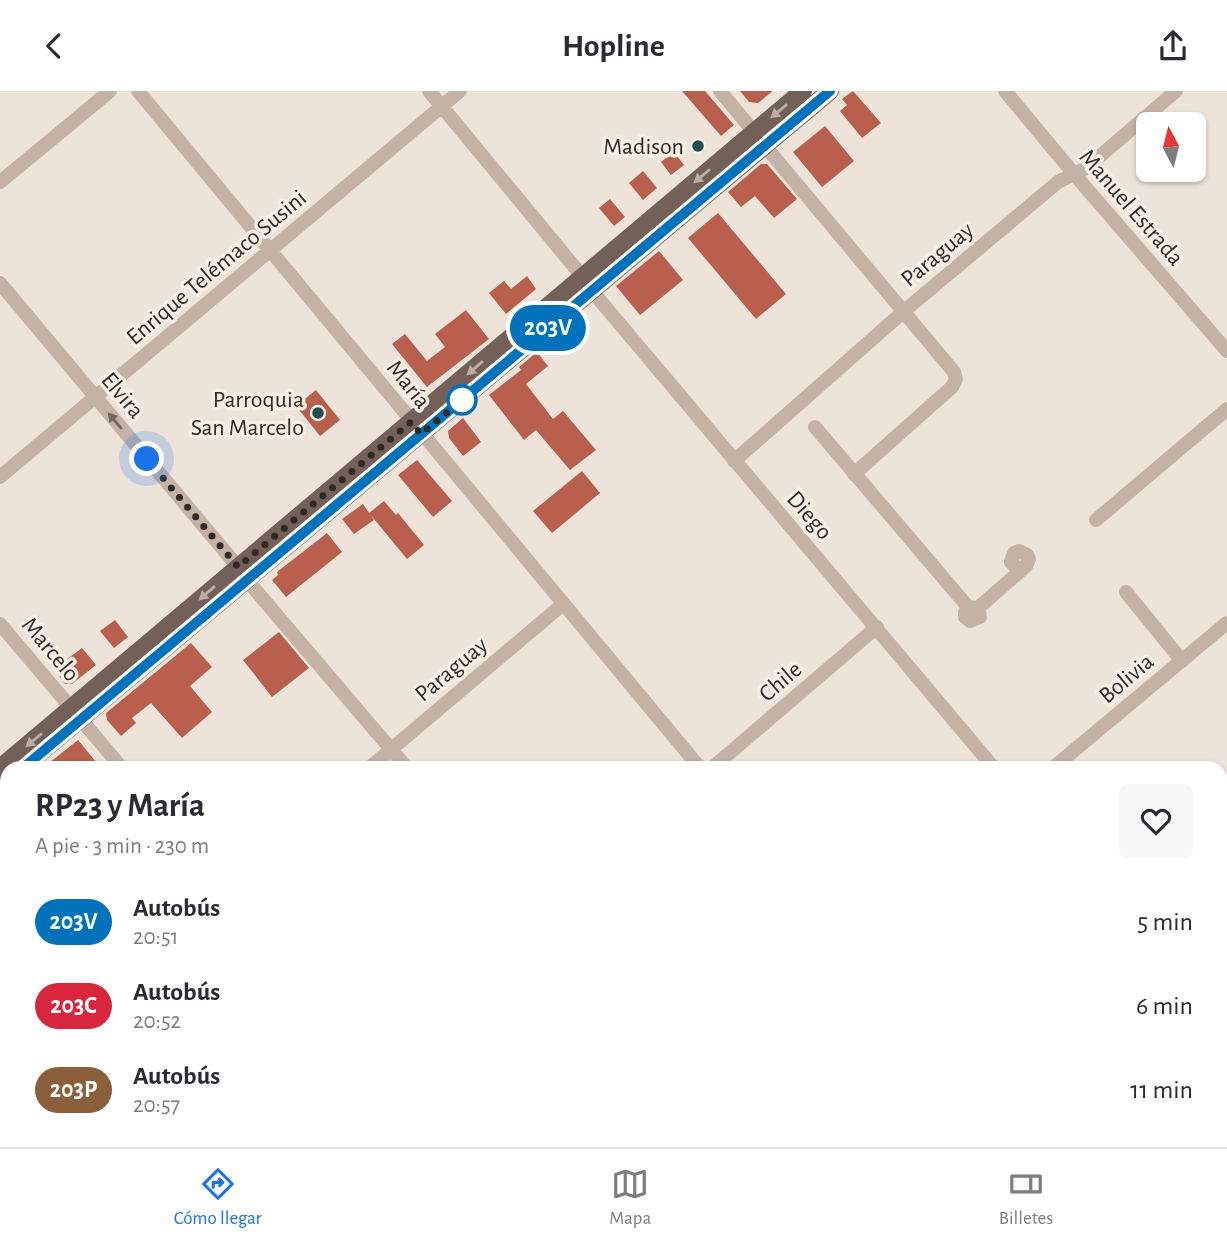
<!DOCTYPE html>
<html lang="es">
<meta charset="utf-8">
<style>
body{margin:0;font-family:"Alegreya Sans",sans-serif;background:#f7f7f7;color:#2b2b33;height:100vh;display:flex;flex-direction:column;font-size:26px;white-space:nowrap}
*{box-sizing:border-box;margin:0}
p{font-size:23px;color:#7c7c81}
.icon{flex:none;width:38px;height:38px;fill:none;stroke:currentColor;stroke-width:2;stroke-linecap:round;stroke-linejoin:round}
.map{position:relative;flex:1;overflow:hidden}
.panel{position:absolute;left:0px;top:670px;width:1228px;height:387px;display:flex;flex-direction:column;background:#fff;border-radius:21px 21px 0 0;box-shadow:0 2px 5px #0004}
.panel>*{flex:none}
.badge{padding:0 14px;border-radius:23px;font-size:24px;line-height:46px}
.needle{width:46px;rotate:353deg}
.fabs{position:absolute;left:1136px;top:21px;display:grid;gap:14px}
.fabs a{display:grid;place-items:center;width:70px;height:70px;border-radius:10px;background:#fff;box-shadow:0 2px 5px #0004;font-size:35px}
.you{position:absolute;width:35px;height:35px;margin:-18px;border:5px solid #fff;border-radius:50%;background:#1a73e8;box-shadow:0 0 0 10px #1a73e833}
.map>.badge{position:absolute;translate:-50% -50%;box-shadow:0 0 0 4px #fff}
.round{display:grid;place-items:center;flex:none;width:74px;height:74px;border-radius:10px;background:#f7f7f7}
.head{display:flex;align-items:center;justify-content:space-between;height:119px;padding:0 35px}
h1{font-size:33px;font-weight:600;line-height:52px}
ul{padding:0;list-style:none}
li{display:flex;align-items:center;gap:21px;height:84px;padding:0 35px}
li div{flex:1}
li b{display:block;font-size:26px}
li em{font-style:normal}
li .badge{min-width:77px;font-weight:700;text-align:center}
header{display:flex;justify-content:space-between;align-items:center;height:91px;padding:0 35px;background:#fff;font-size:32px;font-weight:600}
.dock{display:flex;justify-content:space-around;align-items:center;height:98px;border-top:2px solid #e1e1e2;background:#fff;font-size:19px;color:#7c7c81}
.dock a{display:grid;justify-items:center;gap:4px}
.dock .on{color:#1a73e8}
.map>svg:first-child{display:block}
.building{fill:#b8604d}
.lines{fill:none;stroke-linecap:round;stroke-linejoin:round}
.minor{stroke:#c4b2a7;stroke-width:14}
.major{stroke:#726059;stroke-width:18}
.oneway{fill:#bbaea6}
.oneway2{fill:#736760}
.line-casing{stroke:#fff;stroke-width:16}
.line{stroke:#0072bc;stroke-width:10}
.walk{stroke:#312926;stroke-width:7;stroke-dasharray:0 12.6}
.poi-dot{fill:#214e4e;stroke:#f6ede5;stroke-width:2.5}
.stop-dot{fill:#fff;stroke:#0072bc;stroke-width:3.5}
.labels{text-anchor:middle;stroke-width:7;stroke-linejoin:round;paint-order:stroke}
.poi-label{font-size:24px;fill:#312926;stroke:#f6ede5;text-anchor:end}
.street-label{font-size:24px;fill:#312926;stroke:#f6ede5}
</style>
<header><svg class="icon" aria-label="back" viewBox="0 0 24 24"><path d="M15 5l-7 7 7 7"/></svg>Hopline<svg class="icon" aria-label="share" viewBox="0 0 24 24"><path d="M12 15V3M7 8l5-5 5 5M5 13v7h14v-7"/></svg></header>
<div class="map">
<svg width="1227" height="1056" viewBox="0 0 1227 1056">
<rect width="100%" height="100%" fill="#eee3d9"/>
<path class="building" d="M 682,0 L 705,0 L 734,34 L 721,45 Z
M 740,0 L 773,0 L 758,12 L 749,11 Z
M 853,0 L 881,32 L 862,47 L 840,20 L 847,14 L 842,8 Z
M 825,35 L 854,70 L 822,96 L 793,61 Z
M 674,61 L 684,74 L 671,84 L 661,71 Z
M 761,73 L 767,73 L 797,108 L 774,127 L 755,105 L 741,116 L 728,101 Z
M 643,80 L 657,97 L 643,109 L 629,92 Z
M 610,108 L 625,126 L 614,135 L 599,117 Z
M 718,122 L 786,203 L 756,228 L 688,147 Z
M 659,160 L 683,189 L 640,224 L 616,195 Z
M 527,185 L 536,198 L 506,223 L 489,202 L 504,190 L 511,198 Z
M 466,219 L 489,248 L 427,296 L 392,253 L 405,243 L 427,270 L 445,256 L 435,243 Z
M 537,261 L 548,275 L 526,293 L 553,328 L 563,320 L 596,359 L 570,379 L 536,339 L 524,349 L 489,304 L 521,279 L 519,276 Z
M 316,299 L 340,329 L 320,345 L 296,315 Z
M 463,327 L 481,351 L 463,365 L 449,347 L 448,340 Z
M 417,369 L 452,410 L 433,426 L 398,384 Z
M 582,380 L 600,402 L 552,442 L 533,420 Z
M 384,410 L 396,424 L 398,422 L 424,454 L 407,468 L 369,422 Z
M 363,413 L 374,429 L 354,443 L 342,428 Z
M 327,442 L 342,461 L 286,506 L 272,489 L 278,484 L 277,481 Z
M 115,529 L 128,546 L 114,557 L 100,540 Z
M 279,541 L 309,577 L 272,606 L 243,569 Z
M 191,552 L 212,576 L 190,595 L 212,621 L 182,647 L 151,612 L 132,627 L 136,632 L 121,645 L 107,629 L 106,622 Z
M 82,557 L 96,574 L 72,593 L 65,593 L 54,578 Z
M 78,649 L 101,677 L 43,677 L 59,664 Z"/>
<g class="lines">
<path class="minor" d="M 138,0 L 700,677
M 429,0 L 582,185
M 720,0 L 754,41
M 1005,0 L 1074,83 L 1227,260
M 765,55 L 954,281 L 956,288 L 952,296 L 854,383
M 0,91 L 110,0
M 0,192 L 238,476
M 592,200 L 994,677
M 815,336 L 968,516 L 978,517 L 1026,475 L 1029,468 L 1027,464 L 1019,460 L 1014,462 L 1011,471 L 1019,480
M 734,370 L 903,221 L 1058,91 L 1086,77 L 1176,0
M 0,386 L 460,0
M 1096,429 L 1227,318
M 246,488 L 407,677
M 1126,501 L 1182,570
M 968,516 L 965,521 L 965,526 L 970,530 L 980,526 L 978,517
M 0,533 L 122,677
M 369,677 L 562,514
M 712,677 L 877,536
M 1053,677 L 1227,532
M 1222,758 L 1227,765
M 1222,859 L 1227,854
M 0,876 L 7,885
M 1222,945 L 1227,952
M 0,984 L 7,978
M 1222,1038 L 1227,1033
M 145,1050 L 150,1056
M 431,1050 L 436,1056
M 717,1050 L 722,1056
M 1013,1050 L 1018,1056
M 260,1056 L 267,1050
M 601,1056 L 608,1050
M 948,1056 L 955,1050
M 1200,1056 L 1207,1050"/>
<path class="major" d="M 0,677 L 803,0
M 22,677 L 830,0
M 0,696 L 7,690"/>
</g>
<defs><path id="oneway-solid" d="M-6-.8H1V-3.2L6.5 0L1 3.2V.8H-6Z" transform="scale(1.75)"/></defs>
<g class="oneway">
<use href="#oneway-solid" transform="translate(779 20) rotate(140)"/>
<use href="#oneway-solid" transform="translate(702 85) rotate(140)"/>
<use href="#oneway-solid" transform="translate(475 277) rotate(139)"/>
<use href="#oneway-solid" transform="translate(207 502) rotate(139)"/>
<use href="#oneway-solid" transform="translate(34 649) rotate(140)"/>
</g>
<use class="oneway2" href="#oneway-solid" transform="translate(115 330) rotate(-130)"/>
<g class="lines">
<g class="line-casing">
<path id="line" d="M 23,677 L 830,0"/>
</g>
<use href="#line" class="line"/>
<path class="walk" d="M 147,368 L 238,476 L 411,331 L 421,343 L 463,308 L 462,309"/>
</g>
<g class="poi-dot">
<circle cx="698" cy="55" r="7"/>
<circle cx="318" cy="322" r="7"/>
</g>
<circle class="stop-dot" cx="462" cy="309" r="14"/>
<g class="labels">
<g class="poi-label">
<text x="684" y="63">Madison</text>
<text x="304" y="316">Parroquia<tspan x="304" dy="28">San Marcelo</tspan></text>
</g>
<g class="street-label">
<text transform="translate(1132 116) rotate(49)" y="8">Manuel Estrada</text>
<text transform="translate(937 163) rotate(-40)" y="8">Paraguay</text>
<text transform="translate(216 176) rotate(-40)" y="8">Enrique Telémaco Susini</text>
<text transform="translate(409 293) rotate(51)" y="8">María</text>
<text transform="translate(123 304) rotate(50)" y="8">Elvira</text>
<text transform="translate(810 424) rotate(49)" y="8">Diego</text>
<text transform="translate(51 558) rotate(50)" y="8">Marcelo</text>
<text transform="translate(451 578) rotate(-40)" y="8">Paraguay</text>
<text transform="translate(1126 587) rotate(-40)" y="8">Bolivia</text>
<text transform="translate(780 590) rotate(-41)" y="8">Chile</text>
</g>
</g>
</svg>
<div class="fabs">
<a><svg class="needle" viewBox="-14 -14 28 28"><path d="M0-13l5 13h-10z" fill="#e53935"/><path d="M0 13l5-13h-10z" fill="#7c7c81"/></svg></a>
</div>
<div class="you" style="left:147px;top:368px"></div>
<b class="badge" style="left:548px;top:237px;background:#0072bc;color:#fff">203V</b>
<section class="panel">
<div class="head"><div><h1>RP23 y María</h1><p>A pie · 3 min · 230 m</p></div><a class="round"><svg class="icon" aria-label="heart" viewBox="0 0 24 24"><path d="M12 20l-8-8c-3-5 5-10 8-4 3-6 11-1 8 4z"/></svg></a></div>
<ul>
<li><span class="badge" style="background:#0072bc;color:#fff">203V</span><div><b>Autobús</b><p>20:51</p></div><em>5 min</em></li>
<li><span class="badge" style="background:#d7263d;color:#fff">203C</span><div><b>Autobús</b><p>20:52</p></div><em>6 min</em></li>
<li><span class="badge" style="background:#8b5e3c;color:#fff">203P</span><div><b>Autobús</b><p>20:57</p></div><em>11 min</em></li>
</ul>
</section>
</div>
<nav class="dock">
<a class="on"><svg class="icon" aria-label="directions" viewBox="0 0 24 24"><path d="M12 3l9 9-9 9-9-9zM9 14v-3h6M13 9l2 2-2 2"/></svg>Cómo llegar</a>
<a><svg class="icon" aria-label="map" viewBox="0 0 24 24"><path d="M3 6l6-2 6 2 6-2v14l-6 2-6-2-6 2zM9 4v14M15 6v14"/></svg>Mapa</a>
<a><svg class="icon" aria-label="tickets" viewBox="0 0 24 24"><path d="M3 7h18v10H3zM15 7v10"/></svg>Billetes</a>
</nav>
